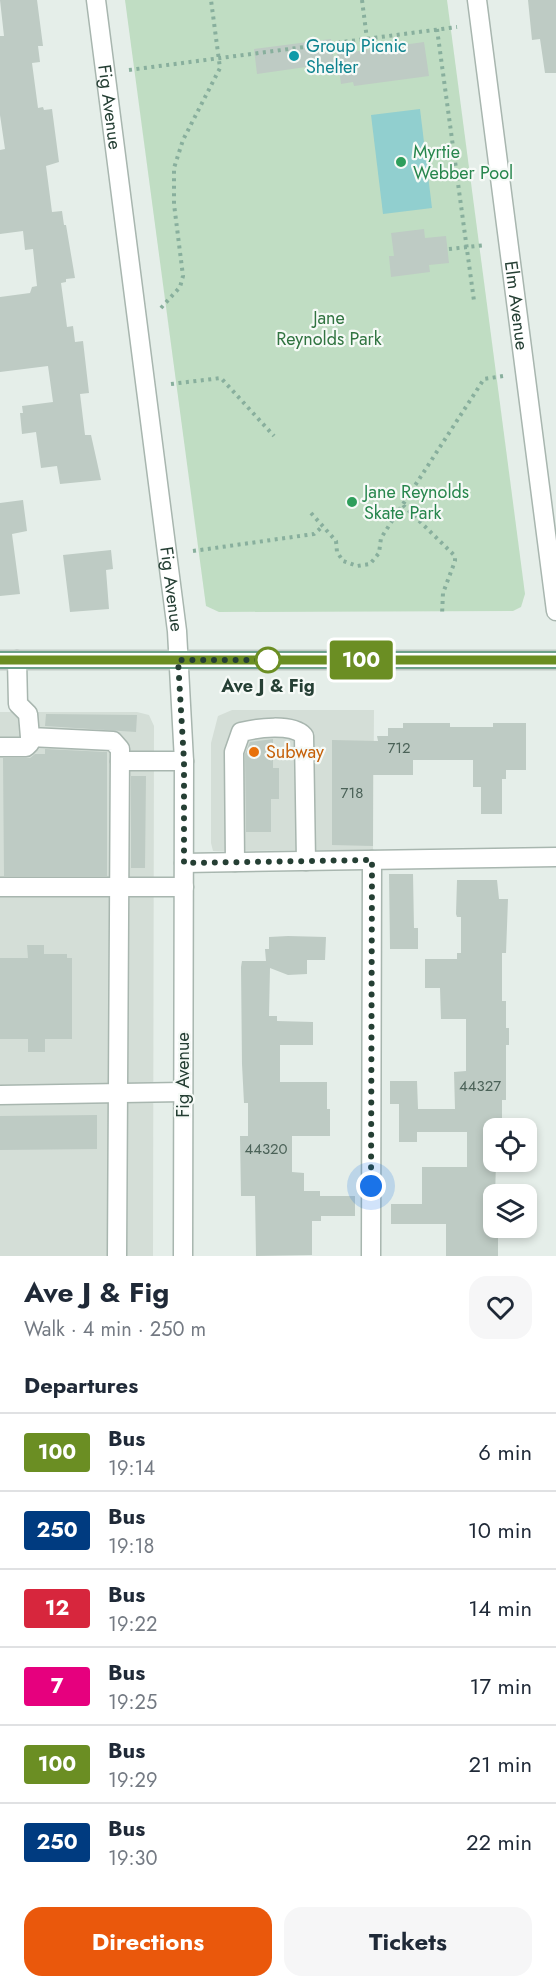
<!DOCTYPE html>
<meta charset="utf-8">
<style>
body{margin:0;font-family:Jost,sans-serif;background:#f6f6f7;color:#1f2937;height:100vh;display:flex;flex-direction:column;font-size:22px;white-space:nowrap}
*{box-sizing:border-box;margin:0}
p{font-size:20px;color:#747a83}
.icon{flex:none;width:33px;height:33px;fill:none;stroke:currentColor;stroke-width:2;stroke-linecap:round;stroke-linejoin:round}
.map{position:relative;height:1256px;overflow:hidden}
.side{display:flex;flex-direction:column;background:#fff;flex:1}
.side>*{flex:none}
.badge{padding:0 12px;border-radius:4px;font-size:21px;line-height:39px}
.buttons{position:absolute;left:483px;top:1118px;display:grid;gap:12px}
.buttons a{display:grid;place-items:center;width:54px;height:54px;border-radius:12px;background:#fff;box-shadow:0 3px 9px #0003;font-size:30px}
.you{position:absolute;width:30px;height:30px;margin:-15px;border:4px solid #fff;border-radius:50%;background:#1a73e8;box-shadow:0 0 0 9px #1a73e833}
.map>.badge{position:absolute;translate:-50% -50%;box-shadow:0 0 0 3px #fff}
h2{padding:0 24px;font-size:22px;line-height:54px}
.round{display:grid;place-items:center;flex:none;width:63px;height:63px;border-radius:18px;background:#f6f6f7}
.overview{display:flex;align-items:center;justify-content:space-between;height:102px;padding:0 24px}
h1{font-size:28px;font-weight:700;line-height:45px}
.action{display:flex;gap:12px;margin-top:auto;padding:12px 24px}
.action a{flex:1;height:69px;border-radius:18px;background:#ea580c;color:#fff;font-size:24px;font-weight:700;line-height:69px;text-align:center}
.action a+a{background:#f6f6f7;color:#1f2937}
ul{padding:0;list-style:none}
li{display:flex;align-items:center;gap:18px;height:78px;padding:0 24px;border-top:2px solid #e0e1e3}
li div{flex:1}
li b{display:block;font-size:22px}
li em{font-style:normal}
li .badge{min-width:66px;font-weight:700;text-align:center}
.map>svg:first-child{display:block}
.built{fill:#d4ded7}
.green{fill:#c0ddc3}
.water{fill:#91cfcf}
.building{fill:#becbc4}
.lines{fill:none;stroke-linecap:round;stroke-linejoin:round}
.minor-casing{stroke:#a8b6af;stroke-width:21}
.major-casing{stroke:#c2c9c6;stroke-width:21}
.path{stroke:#88af9d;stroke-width:4;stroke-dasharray:3 4.5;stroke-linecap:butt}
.minor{stroke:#fff;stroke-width:18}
.major{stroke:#6da18b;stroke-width:18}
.line-casing{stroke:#fff;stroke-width:14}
.line{stroke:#6b8e23;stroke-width:9}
.walk{stroke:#253f34;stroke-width:6;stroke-dasharray:0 10.8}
.culture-dot{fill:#0f9aa8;stroke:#f6faf7;stroke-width:2}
.leisure-dot{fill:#2e9e5b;stroke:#f6faf7;stroke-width:2}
.stop-dot{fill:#fff;stroke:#6b8e23;stroke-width:3}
.food-dot{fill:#e8710a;stroke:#f6faf7;stroke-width:2}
.labels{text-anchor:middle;stroke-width:4.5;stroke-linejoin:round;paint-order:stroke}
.number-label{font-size:15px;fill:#4b6258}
.culture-label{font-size:18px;fill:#0d838f;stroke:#f6faf7;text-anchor:start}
.street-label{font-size:18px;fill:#253f34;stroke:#f6faf7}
.leisure-label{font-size:18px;fill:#27864d;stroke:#f6faf7;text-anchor:start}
.park-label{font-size:18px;fill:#317441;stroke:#f6faf7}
.stop-label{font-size:18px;font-weight:bold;fill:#253f34;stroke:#f6faf7}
.food-label{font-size:18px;fill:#c56008;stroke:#f6faf7;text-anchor:start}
</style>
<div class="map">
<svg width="556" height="1256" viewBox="0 0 556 1256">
<rect width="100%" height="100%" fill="#e5eee9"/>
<path class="built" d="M 232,710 L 374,710 L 373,850 L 213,851 L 211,843 L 211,743 L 218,716 Z
M 0,712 L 137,712 L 149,715 L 154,726 L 153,1256 L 0,1256 Z"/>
<path class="green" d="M 125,0 L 447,0 L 525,594 L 521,607 L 513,611 L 219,612 L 206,606 Z"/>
<path class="water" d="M 420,109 L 432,208 L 383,214 L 371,115 Z"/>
<path class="building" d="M 0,0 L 37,0 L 43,46 L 38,46 L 40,62 L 32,63 L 38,108 L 43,107 L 44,110 L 52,109 L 59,162 L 46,166 L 52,212 L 62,211 L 64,225 L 66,225 L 75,278 L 66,279 L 66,282 L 61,283 L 67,327 L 73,326 L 75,342 L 83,341 L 89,393 L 80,394 L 85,435 L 91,435 L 101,480 L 60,484 L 57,466 L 41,468 L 36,432 L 22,434 L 20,413 L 23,413 L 22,406 L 53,402 L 48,366 L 0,372 L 0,297 L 30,293 L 32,287 L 37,286 L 33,249 L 25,250 L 23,231 L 0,234 L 0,150 L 5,149 L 0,115 L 0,36 L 4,36 Z
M 528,0 L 556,0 L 556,73 L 545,73 L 540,39 L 532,40 Z
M 331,39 L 334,63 L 257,74 L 254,49 Z
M 424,42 L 429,76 L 354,86 L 353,82 L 341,84 L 337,54 Z
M 424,229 L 425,238 L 446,236 L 449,263 L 429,265 L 430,272 L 391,277 L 389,256 L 394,256 L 391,233 Z
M 23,500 L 27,531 L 12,534 L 20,594 L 0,596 L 0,503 Z
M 111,550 L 113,569 L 106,570 L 109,609 L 70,612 L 63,555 Z
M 46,714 L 137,715 L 136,732 L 45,726 Z
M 403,723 L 450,723 L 450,727 L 493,727 L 493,723 L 526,723 L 526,770 L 506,770 L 506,779 L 502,779 L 502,814 L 481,814 L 481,787 L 473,787 L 473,760 L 413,760 L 413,775 L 373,775 L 373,846 L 332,845 L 332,740 L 378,741 L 377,736 L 388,736 L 388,728 L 403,728 Z
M 273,739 L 273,768 L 279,768 L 279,799 L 271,799 L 271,832 L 246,832 L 245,754 L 250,742 Z
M 45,749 L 107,752 L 107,876 L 4,876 L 3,758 L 30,758 L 35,754 L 45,754 Z
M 131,776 L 146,776 L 145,868 L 131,868 Z
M 389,874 L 413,874 L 414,928 L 418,928 L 418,949 L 390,949 Z
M 457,880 L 497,880 L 499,899 L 508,899 L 506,953 L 502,953 L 502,1001 L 506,1001 L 506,1028 L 509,1028 L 509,1045 L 506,1045 L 506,1100 L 502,1100 L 502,1128 L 494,1128 L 494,1161 L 496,1161 L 494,1237 L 498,1237 L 498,1256 L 446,1256 L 446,1224 L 391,1224 L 391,1204 L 422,1204 L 422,1167 L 467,1167 L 467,1132 L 417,1132 L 417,1142 L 399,1142 L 399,1104 L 390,1104 L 390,1081 L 417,1081 L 418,1109 L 455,1109 L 454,1072 L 466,1071 L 466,1019 L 441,1019 L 440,988 L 425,988 L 425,959 L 457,959 L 457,953 L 461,953 L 461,917 L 457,917 L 456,914 Z
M 288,936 L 326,937 L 325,960 L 307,960 L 307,974 L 288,975 L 270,968 L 269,1016 L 277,1016 L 277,1021 L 313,1022 L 313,1045 L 280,1045 L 280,1082 L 327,1082 L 327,1109 L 330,1109 L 330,1136 L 292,1136 L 292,1172 L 304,1173 L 304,1191 L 320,1191 L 320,1196 L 355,1196 L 355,1216 L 321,1216 L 321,1221 L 312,1221 L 312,1255 L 256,1256 L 255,1196 L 241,1196 L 240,1136 L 248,1136 L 248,1103 L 244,1103 L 242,1064 L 241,967 L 242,961 L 266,961 L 265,949 L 269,949 L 269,937 Z
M 27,945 L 44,945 L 44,954 L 67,954 L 67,958 L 72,958 L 72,1039 L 45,1039 L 45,1052 L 28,1052 L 28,1039 L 0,1039 L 0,958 L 28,958 Z
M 97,1115 L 97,1149 L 0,1150 L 0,1116 Z"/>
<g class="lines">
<g class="minor-casing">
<g id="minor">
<path id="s1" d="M 96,0 L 177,631 L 184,761 L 183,1256"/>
<path id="s2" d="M 477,0 L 556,611"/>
<path d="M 17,660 L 18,704 L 28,714 L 30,737 L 113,741 L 120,749 L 117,1256"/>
<path d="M 0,747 L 26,747 L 30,743 L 30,737"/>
<path d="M 120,761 L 184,761"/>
<path d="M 235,862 L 234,752 L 241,732 C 257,728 292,723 304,736 L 306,861"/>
<path d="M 184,863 L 556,857"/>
<path d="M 0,887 L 184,887"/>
<path d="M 0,1095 L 183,1092"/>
<path d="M 371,1256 L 372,860"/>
</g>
</g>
<g class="major-casing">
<path id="major" d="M 0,660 L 556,660"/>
</g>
<path class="path" d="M 362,0 L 367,39
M 437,29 L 474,301
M 129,70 L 457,27
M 449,249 L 486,245
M 161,308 L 180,287 L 183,276 L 174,204 L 174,168 L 183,140 L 220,68 L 211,0
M 171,384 L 221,378 L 274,436
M 403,505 L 455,556 L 455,561 L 443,593 L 442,615
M 311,513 L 336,541 L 337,552 L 343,561 L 357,566 L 370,564 L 379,553 L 381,538 L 484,379 L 503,376
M 193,551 L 314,534 L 323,526"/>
<use href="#minor" class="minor"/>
<use href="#major" class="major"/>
</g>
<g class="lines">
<g class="line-casing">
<path id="line" d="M 0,660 L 556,660"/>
</g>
<use href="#line" class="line"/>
<path class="walk" d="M 268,660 L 178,660 L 184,761 L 184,863 L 372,860 L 371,1186"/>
</g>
<circle class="culture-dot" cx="294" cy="56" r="6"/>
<g class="leisure-dot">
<circle cx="401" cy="162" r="6"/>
<circle cx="352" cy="502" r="6"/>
</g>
<circle class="stop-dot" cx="268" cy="660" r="12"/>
<circle class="food-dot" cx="254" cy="752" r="6"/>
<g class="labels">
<g class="number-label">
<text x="399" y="753">712</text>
<text x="352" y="798">718</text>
<text x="480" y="1091">44327</text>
<text x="266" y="1154">44320</text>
</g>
<g class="culture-label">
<text x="306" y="52">Group Picnic<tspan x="306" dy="21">Shelter</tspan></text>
</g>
<g class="street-label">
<text dy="6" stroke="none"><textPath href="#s1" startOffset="108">Fig Avenue</textPath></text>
<text dy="6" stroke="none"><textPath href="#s2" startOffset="308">Elm Avenue</textPath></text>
<text dy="6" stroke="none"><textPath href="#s1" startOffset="594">Fig Avenue</textPath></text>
<text transform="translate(183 1075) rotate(-90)" y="6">Fig Avenue</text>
</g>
<g class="leisure-label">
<text x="413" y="158">Myrtie<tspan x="413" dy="21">Webber Pool</tspan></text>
<text x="364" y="498">Jane Reynolds<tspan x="364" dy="21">Skate Park</tspan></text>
</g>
<g class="park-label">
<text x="329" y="324">Jane<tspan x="329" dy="21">Reynolds Park</tspan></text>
</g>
<g class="stop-label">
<text x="268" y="692">Ave J &amp; Fig</text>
</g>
<g class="food-label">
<text x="266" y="758">Subway</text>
</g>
</g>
</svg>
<div class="buttons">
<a><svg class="icon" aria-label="locate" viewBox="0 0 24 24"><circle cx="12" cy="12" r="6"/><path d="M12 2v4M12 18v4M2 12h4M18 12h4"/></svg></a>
<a><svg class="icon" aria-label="layers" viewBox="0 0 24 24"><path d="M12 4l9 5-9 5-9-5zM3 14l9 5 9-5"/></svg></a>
</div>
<div class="you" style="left:371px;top:1186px"></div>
<b class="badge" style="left:361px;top:660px;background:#6b8e23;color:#fff">100</b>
</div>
<section class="side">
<div class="overview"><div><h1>Ave J &amp; Fig</h1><p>Walk · 4 min · 250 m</p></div><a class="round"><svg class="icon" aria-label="heart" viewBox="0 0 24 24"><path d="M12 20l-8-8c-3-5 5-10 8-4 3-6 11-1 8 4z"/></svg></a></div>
<h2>Departures</h2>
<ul>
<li><span class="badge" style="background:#6b8e23;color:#fff">100</span><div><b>Bus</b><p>19:14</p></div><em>6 min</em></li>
<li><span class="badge" style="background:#003b80;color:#fff">250</span><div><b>Bus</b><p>19:18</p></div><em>10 min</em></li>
<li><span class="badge" style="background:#d7263d;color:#fff">12</span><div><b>Bus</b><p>19:22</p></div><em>14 min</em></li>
<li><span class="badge" style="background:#e6007e;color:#fff">7</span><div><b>Bus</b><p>19:25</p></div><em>17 min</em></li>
<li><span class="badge" style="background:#6b8e23;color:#fff">100</span><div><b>Bus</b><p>19:29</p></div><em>21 min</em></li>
<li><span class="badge" style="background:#003b80;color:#fff">250</span><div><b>Bus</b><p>19:30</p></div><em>22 min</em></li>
</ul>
<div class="action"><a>Directions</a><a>Tickets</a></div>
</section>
